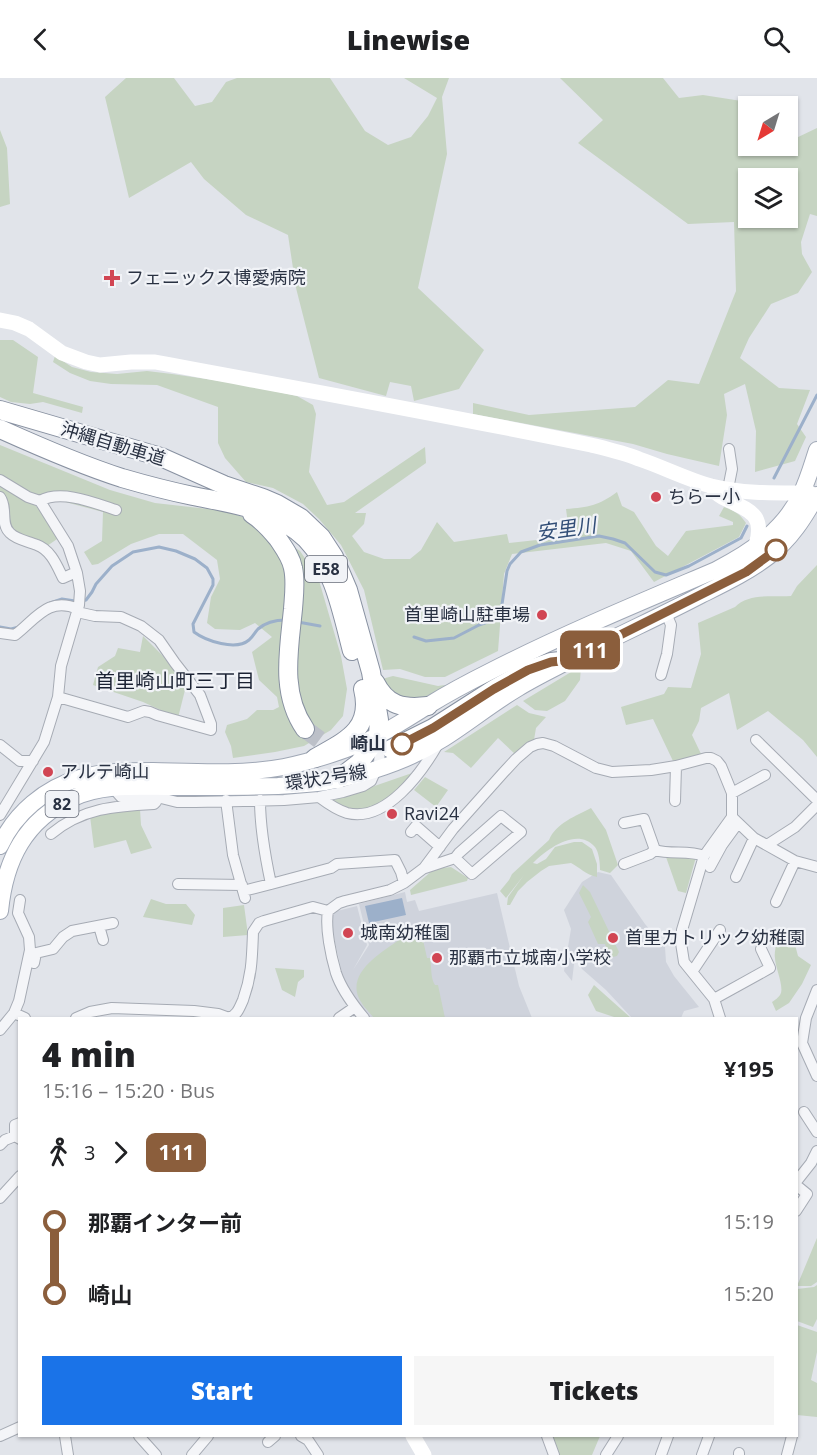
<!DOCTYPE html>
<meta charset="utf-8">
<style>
body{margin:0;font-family:"Open Sans","Noto Sans JP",sans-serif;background:#f6f6f6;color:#202124;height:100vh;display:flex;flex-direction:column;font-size:22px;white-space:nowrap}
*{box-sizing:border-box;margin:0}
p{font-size:20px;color:#757577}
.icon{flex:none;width:33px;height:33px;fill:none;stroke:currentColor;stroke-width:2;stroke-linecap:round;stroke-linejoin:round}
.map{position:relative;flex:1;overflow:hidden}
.drawer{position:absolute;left:18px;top:939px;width:780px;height:420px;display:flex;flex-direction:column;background:#fff;border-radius:0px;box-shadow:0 2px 4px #0004}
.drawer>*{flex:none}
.badge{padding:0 12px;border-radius:9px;font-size:21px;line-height:39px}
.needle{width:39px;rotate:218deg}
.tools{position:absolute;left:738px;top:18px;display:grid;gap:12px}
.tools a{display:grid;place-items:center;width:60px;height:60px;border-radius:0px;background:#fff;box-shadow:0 2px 4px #0004;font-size:30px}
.map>.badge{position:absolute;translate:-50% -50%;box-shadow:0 0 0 3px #fff}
.legs{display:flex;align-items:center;gap:9px;height:66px;padding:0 24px;font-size:20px}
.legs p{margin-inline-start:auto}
.summary{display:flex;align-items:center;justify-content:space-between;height:102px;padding:0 24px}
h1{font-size:33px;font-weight:800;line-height:45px}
.button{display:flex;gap:12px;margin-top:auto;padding:12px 24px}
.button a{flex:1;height:69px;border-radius:0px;background:#1a73e8;color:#fff;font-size:24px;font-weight:800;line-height:69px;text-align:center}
.button a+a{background:#f6f6f6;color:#202124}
ul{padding:0 24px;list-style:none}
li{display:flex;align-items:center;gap:21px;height:72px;font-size:22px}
li i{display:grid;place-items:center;width:9px;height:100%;margin:0 8px;background:currentColor}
li i::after{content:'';width:15px;height:15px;margin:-8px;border:4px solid;border-radius:50%;background:#fff}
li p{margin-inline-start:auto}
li:first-child i{background:linear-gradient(#0000 50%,currentColor 0)}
li:last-child i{background:linear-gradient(currentColor 50%,#0000 0)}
header{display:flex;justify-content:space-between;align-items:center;height:78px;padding:0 24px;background:#fff;font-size:27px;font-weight:800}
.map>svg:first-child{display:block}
.built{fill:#cfd3dc}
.green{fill:#c6d4c2;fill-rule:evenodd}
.water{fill:#9cb0ca}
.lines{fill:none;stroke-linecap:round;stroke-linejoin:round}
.stream{stroke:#9cb0ca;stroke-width:3}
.highway-tunnel{stroke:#bcc0c8;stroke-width:18;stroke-dasharray:18 9;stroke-linecap:butt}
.street-casing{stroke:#a6abb4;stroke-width:12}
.primary-casing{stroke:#a0a8b6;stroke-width:18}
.highway-casing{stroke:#8891a1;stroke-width:20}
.street{stroke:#f4f5f8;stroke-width:10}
.secondary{stroke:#fff;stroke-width:15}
.primary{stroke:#fff;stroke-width:16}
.highway{stroke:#fff;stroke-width:18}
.line-1-casing{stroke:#fff;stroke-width:14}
.line-1{stroke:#8b5e3c;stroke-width:9}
.poi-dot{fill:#d14553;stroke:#f1f3f7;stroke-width:2}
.stop-1-dot{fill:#fff;stroke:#8b5e3c;stroke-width:3}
.labels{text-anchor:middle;stroke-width:4.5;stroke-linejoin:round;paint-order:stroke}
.shield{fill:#f1f3f7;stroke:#656b78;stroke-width:1.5}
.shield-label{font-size:16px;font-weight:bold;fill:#293142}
.poi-label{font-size:18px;fill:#293142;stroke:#f1f3f7;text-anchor:start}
.street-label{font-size:18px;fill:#293142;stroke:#f1f3f7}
.stop-label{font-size:18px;font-weight:bold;fill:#293142;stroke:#f1f3f7;text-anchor:end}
.water-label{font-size:20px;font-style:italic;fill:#324e77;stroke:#f1f3f7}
.neighbourhood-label{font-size:20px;fill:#1b2233;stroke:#f1f3f7}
</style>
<header><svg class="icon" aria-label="back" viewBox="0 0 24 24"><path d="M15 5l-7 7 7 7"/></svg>Linewise<svg class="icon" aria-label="search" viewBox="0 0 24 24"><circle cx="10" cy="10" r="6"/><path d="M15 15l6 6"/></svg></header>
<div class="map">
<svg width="817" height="1377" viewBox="0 0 817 1377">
<rect width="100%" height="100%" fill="#e1e4ea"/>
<path class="built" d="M 598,794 L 611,797 L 645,846 L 665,869 L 666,884 L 674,898 L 699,929 L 684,933 L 681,940 L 632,940 L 606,912 L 582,891 L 575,878 L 572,903 L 564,893 L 571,851 L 564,832 L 582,804 Z
M 405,814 L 407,824 L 415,822 L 419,833 L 497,815 L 519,908 L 532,940 L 367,940 L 340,896 L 342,895 L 330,842 L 332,837 L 337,833 L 357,828 L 367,867 L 353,892 L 369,867 L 359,826 Z"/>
<path class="green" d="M 126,0 L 174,0 L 195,28 L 212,24 L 226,4 L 237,0 L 330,0 L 365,53 L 388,67 L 411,59 L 428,38 L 437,20 L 404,0 L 449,0 L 442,19 L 447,76 L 418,210 L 484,272 L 459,311 L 414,323 L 411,308 L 390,304 L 386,318 L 319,300 L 296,210 L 288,157 L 246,137 L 204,101 L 191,84 L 129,120 L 105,19 Z
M 560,0 L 663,0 L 679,20 L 703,17 L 748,24 L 753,28 L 748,28 L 748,68 L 788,68 L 788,56 L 794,61 L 817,50 L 817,138 L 810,136 L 801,164 L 802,176 L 812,194 L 798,215 L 771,226 L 749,260 L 740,280 L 779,310 L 810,312 L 797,346 L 806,359 L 795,383 L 755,394 L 756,353 L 745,306 L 724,316 L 727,337 L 719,388 L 667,376 L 633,366 L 473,336 L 473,325 L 529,337 L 635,329 L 668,302 L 699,306 L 736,213 L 734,144 L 688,146 L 578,65 L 603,42 ZM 748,100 L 788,100 L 788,140 L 748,140 Z
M 0,52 L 7,70 L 10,126 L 0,129 Z
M 0,262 L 13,262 L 38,279 L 33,315 L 83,329 L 82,335 L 43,324 L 30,326 L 11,324 L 0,319 Z
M 55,278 L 72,289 L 91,294 L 117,296 L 147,293 L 172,296 L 241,306 L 297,318 L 313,327 L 316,336 L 309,394 L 327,427 L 344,424 L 425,369 L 426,385 L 355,435 L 366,435 L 364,446 L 352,458 L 364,474 L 384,481 L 410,481 L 421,472 L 437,444 L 454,464 L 507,456 L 509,465 L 574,458 L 576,452 L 568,446 L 566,431 C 589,429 598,428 617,414 L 622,428 L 634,434 L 656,468 L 668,478 L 686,453 L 733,447 L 733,444 L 719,438 L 724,429 C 735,433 740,436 746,445 L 739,459 L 654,504 L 631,473 L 606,465 L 512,476 L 504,496 L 498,573 L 445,599 L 425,599 L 400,591 L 383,592 L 364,512 L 341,467 L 319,441 L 303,426 L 273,410 L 246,404 L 225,380 L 218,365 L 218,329 L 157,307 L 111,306 L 90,303 L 70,295 L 53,284 Z
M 0,367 L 110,412 L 155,425 L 226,433 L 253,443 L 300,473 L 318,499 L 341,578 L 347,611 L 343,638 L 331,652 L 304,668 L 275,674 L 233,680 L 231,668 L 225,654 L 227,647 L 247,641 L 257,632 L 273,632 L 279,629 L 277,619 L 259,602 L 252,574 L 272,559 L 255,545 L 240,552 L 215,551 L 207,545 L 211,519 L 220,501 L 217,482 L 183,456 L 159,456 L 131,466 L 98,486 L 92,487 L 84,474 L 102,463 L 103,434 L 35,416 L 0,398 Z
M 0,407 L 36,428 L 60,459 L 47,468 L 10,452 L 6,422 L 0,414 Z
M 817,487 L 817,679 L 803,662 L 768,633 L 737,652 L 729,615 L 701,630 L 699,643 L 692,657 L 702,678 L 673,683 L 653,641 L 626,647 L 621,629 L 664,616 L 668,609 L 691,610 L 701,576 L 698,545 L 735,529 C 748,515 772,519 791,518 L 797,508 Z
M 143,558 L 162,577 L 186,608 L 178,640 L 143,624 L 93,607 L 98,589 L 115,578 L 118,570 L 140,574 Z
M 581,588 L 580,602 L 565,623 L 547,633 L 535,632 L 523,623 Z
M 393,598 L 438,608 L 445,607 L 445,609 L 425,619 L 413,621 L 393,617 L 382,601 Z
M 517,627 L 529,635 L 546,639 L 536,650 L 534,662 L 515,676 L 498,660 L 471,690 L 453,675 L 444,674 Z
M 415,694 L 399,711 L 386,722 L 357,735 L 331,723 Z
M 425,699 L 448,712 L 436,729 L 414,712 Z
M 591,730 L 606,752 L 618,787 L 610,795 L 600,792 C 600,785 599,774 595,769 C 577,748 546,772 533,785 L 537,786 L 546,781 L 555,769 L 574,764 L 582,764 L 592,771 L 597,786 L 597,799 C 584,796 581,790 571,785 L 549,788 L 541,793 L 527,804 L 518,813 L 510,827 L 507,827 L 508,819 L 524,797 L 506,820 L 500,813 L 509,802 L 512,796 L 549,762 C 556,745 576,738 591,730 Z
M 140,731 L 141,747 L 152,770 L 131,776 L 126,762 L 94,770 L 90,738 Z
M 666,779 L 696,779 L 686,815 L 678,813 Z
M 451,789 L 468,800 L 467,803 L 411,817 L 410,812 L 434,791 Z
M 583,807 L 590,814 L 619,874 L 617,878 L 609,880 L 605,866 L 598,866 L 588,844 L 591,839 L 579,815 Z
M 151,821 L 166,826 L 186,826 L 195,837 L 192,847 L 143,839 Z
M 244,827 L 248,857 L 223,859 L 223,830 Z
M 419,844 L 427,880 L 430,880 C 432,890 430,899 435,907 L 438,907 L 445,940 L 374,940 C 368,933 361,926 358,918 C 349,893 382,874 399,862 C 402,859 408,859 411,856 C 414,854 417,847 419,844 Z
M 786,858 L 794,863 L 798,878 L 811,887 L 802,906 L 789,925 L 776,933 L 772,924 C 774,923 779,919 780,917 C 785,910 775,889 775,880 C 774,875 776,870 776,865 Z
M 275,890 L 304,892 L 304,899 L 298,904 L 295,919 L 282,912 Z
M 594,907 L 631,940 L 614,940 L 614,939 L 596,933 L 588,917 Z
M 817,1160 L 817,1204 L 811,1208 L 797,1208 Z
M 817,1207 L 817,1241 L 813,1249 L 797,1243 L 797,1211 L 814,1209 Z
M 797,1247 L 817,1254 L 817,1274 L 811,1302 L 817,1305 L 817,1339 L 797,1337 Z
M 553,1358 L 600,1358 L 592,1377 L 557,1377 Z"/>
<path class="water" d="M 402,820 L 406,837 L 369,845 L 365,828 Z"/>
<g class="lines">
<path class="stream" d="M 774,400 L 817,317
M 82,523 L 86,522 L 92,514 L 96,506 L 112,488 L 133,474 L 159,469 L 176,473 L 195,481 L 207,490 L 213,501 L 213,507 L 193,546 L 194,554 C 206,563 236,573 249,562 C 253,559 255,554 258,551 C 266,544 276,542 286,542
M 50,525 L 62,521 L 75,523
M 298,544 L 320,548
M 0,549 L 11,551 L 19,549
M 414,559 L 426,563 L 454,560 L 479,547 L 496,541 L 501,533 L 507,493 L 510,486 L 521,474 L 540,467 L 599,458 L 613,461 L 625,465 L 655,494 L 666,497 L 689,488 L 741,460 L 747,448"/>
<path class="highway-tunnel" d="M 305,651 L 328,668 L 345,674"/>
<g class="street-casing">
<path id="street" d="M 0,402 L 28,419 L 40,423 L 68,468 L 77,495 L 80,513 L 79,527 L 61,588 L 58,619 L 44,664 L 0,737
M 728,411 L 732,391 L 729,371
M 0,419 C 8,430 0,446 10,455 C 17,462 28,463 37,467 C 51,472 57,488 63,500 L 72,496 L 77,495
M 40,423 C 61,411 95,425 116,432
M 0,555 L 15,557 C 36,541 48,518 78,531
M 661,597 L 667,576 L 671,547 L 666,535
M 58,619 L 128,639 L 144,633 L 150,634 L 157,637 L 211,652 L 211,646 L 200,617 L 175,585 L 159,562 L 141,548 L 121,539 L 95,538 L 77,534
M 756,662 L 817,722
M 0,667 L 20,683 L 33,683
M 113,710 L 121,719 L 161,720 L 177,724 L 195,724 L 284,722 L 319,719 L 343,714 L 363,708 L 371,703 L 379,685 L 380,672 L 378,657
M 732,715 L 765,697
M 319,719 C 327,725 337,732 347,735 C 386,745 422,694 438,666
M 226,722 L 233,777 L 245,820
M 260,722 C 260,751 265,778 271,806 L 331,790 L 337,786 L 395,782 L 401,794 L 404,805
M 675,723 L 676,688
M 732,739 L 754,760 L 795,783 L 817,789
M 624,745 L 644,741 L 655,772
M 411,754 L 416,748 L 440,769
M 51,756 C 82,730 115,728 154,726 L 156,724
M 767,767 L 795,749 L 817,727
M 624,786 L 650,776 L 655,772 C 671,777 688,772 704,778
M 710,789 L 722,767 L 738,745
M 425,790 L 455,780 L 459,775 L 501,738 L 521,754 L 472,796 L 455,780
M 736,799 L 754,760
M 178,806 L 242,807
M 243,813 L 271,806
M 776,824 L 795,783
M 99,848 L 103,862
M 34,885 L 36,875 L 53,871 L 63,859 L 72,853 L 113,845
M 692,894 L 720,852
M 817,912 L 806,940 L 802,965 L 817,998
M 714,921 L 770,890 L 761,871
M 14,935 L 19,923 L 30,872 L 29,859 L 18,835 L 20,822
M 76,940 L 90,934 L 112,930 L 194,933 L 218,936 L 229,940
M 229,940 C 237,937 239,931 243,922 C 252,897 252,880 253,854 L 259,845 L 264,843 L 313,829 L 328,833
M 339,940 L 355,929
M 364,940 C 354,928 341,910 336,895 C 331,878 325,850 328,833 L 339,825 L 345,823 L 390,812 L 404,805 L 424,790 L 453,751 L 503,695 L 516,681 L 530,669 L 537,666 L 543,665 L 554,668 L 596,690 L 612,694 L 651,692 L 676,688 L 706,680 L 711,680 L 717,683 L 721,688 L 732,715 L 732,739 L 704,778 L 682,852 L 681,865 L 684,884 L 714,921 L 720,940
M 0,952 L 14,935 L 25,940
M 804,1034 L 817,1054
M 20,1045 L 15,1047 L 15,1058 L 20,1061
M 0,1067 L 5,1062 L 15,1058
M 796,1104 L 811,1085 L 817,1073
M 796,1107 L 807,1116 L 796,1133
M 0,1120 L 20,1098
M 0,1358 L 20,1349
M 65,1358 L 68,1377
M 139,1358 L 156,1377
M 301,1358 L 308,1362 L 318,1377
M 547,1358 L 554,1377
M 268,1364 L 275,1358
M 192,1377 L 208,1358
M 606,1377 L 618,1358
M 661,1377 L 668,1358
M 702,1377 L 709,1358
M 739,1377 L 739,1375
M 787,1377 L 792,1358"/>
</g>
<g class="primary-casing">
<path id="primary" d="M 0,768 C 15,735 45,710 80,700 C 103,693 129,693 153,693 C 196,694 241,697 284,689 C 313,683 352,671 379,657 C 396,648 413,637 429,627 C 450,614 471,603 493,592 C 566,555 641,524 716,492 C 751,474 784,452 801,416 C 808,402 812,387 817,372
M 0,833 C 5,782 25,742 73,720 C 102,706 138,709 170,709 C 206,709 242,709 278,708 C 294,707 310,706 326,704 C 367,696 406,684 441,662 C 467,646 491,626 518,610 C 536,599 555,590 574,580 C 616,558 659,539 701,517 C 725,505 748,494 769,478 C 791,461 804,440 817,417"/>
</g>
<g class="highway-casing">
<path id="highway" d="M 0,332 L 161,379 L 224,407 L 263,420 L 277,426 L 301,440 L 321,459 L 334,479 L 348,512 L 371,594 L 379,642 L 378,657 L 370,670 L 359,685 L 338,701
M 0,351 C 40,369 81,387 122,400 C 146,407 169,413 193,418 C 232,426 276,431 306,461 C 334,490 342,535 352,573
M 252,436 C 263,443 270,451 278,461 C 284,470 291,479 293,490 C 296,503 294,517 293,531 C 289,572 280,615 305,651
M 375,604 C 387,628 403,631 428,628
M 391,671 L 433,650 L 494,611 L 528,592 L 551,584 L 570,582
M 315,680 C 345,663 373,652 363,611"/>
</g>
<use href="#street" class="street"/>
<path class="secondary" d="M 0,242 L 15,245 L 29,251 L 62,275 L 86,284 L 100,287 L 131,284 L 155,284 C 300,311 446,337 591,367 C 607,371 624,375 639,381 C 663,389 686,401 711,408 C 744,416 777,415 810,415
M 714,412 C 718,418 724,420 730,423 C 754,434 764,440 756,467
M 413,1358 L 424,1377"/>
<use href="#primary" class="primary"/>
<use href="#highway" class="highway"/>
</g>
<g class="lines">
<g class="line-1-casing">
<path id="line-1" d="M 402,666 L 433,650 L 494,611 L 528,592 L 551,584 L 570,582 L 746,494 L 776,472"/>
</g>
<use href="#line-1" class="line-1"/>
</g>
<g class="poi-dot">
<path d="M109 191h6v6h6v6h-6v6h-6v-6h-6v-6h6z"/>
<circle cx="656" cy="419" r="6"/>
<circle cx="542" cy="537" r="6"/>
<circle cx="48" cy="694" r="6"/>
<circle cx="392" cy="736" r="6"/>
<circle cx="348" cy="855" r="6"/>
<circle cx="613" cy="860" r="6"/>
<circle cx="437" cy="880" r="6"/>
</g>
<g class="stop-1-dot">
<circle cx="776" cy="472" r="10"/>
<circle cx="402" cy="666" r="10"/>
</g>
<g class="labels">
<g class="shield">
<rect x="305" y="478" width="42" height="26" rx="4.5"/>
<rect x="45.5" y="713" width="33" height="26" rx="4.5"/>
</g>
<g class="shield-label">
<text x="326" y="497">E58</text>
<text x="62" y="732">82</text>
</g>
<g class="poi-label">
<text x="126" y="206">フェニックス博愛病院</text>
<text x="668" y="425">ちらー小</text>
<text x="530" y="543" text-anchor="end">首里崎山駐車場</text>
<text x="60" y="700">アルテ崎山</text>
<text x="404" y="742">Ravi24</text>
<text x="360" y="861">城南幼稚園</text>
<text x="625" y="866">首里カトリック幼稚園</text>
<text x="449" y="886">那覇市立城南小学校</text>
</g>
<g class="street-label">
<text transform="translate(113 366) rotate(17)" y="6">沖縄自動車道</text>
<text transform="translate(326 700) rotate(-9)" y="6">環状2号線</text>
</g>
<g class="stop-label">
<text x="386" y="672">崎山</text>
</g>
<g class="water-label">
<text transform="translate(566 451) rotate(-8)" y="7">安里川</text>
</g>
<g class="neighbourhood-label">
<text x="175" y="610">首里崎山町三丁目</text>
</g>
</g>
</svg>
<div class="tools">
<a><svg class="needle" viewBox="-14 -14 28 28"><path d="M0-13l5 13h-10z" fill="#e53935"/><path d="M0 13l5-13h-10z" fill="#757577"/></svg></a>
<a><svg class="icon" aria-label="layers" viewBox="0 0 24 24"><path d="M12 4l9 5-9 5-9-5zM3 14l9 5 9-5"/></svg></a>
</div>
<b class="badge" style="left:590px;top:572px;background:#8b5e3c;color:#fff">111</b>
<section class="drawer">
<div class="summary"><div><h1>4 min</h1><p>15:16 – 15:20 · Bus</p></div><b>¥195</b></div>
<div class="legs"><svg class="icon" aria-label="walk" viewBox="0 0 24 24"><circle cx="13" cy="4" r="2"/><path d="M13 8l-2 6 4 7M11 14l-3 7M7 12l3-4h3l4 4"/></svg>3<svg class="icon" aria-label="forward" viewBox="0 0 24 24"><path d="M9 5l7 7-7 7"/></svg><b class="badge" style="background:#8b5e3c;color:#fff">111</b></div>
<ul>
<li><i style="color:#8b5e3c"></i><b>那覇インター前</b><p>15:19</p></li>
<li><i style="color:#8b5e3c"></i><b>崎山</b><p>15:20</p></li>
</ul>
<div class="button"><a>Start</a><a>Tickets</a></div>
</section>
</div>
